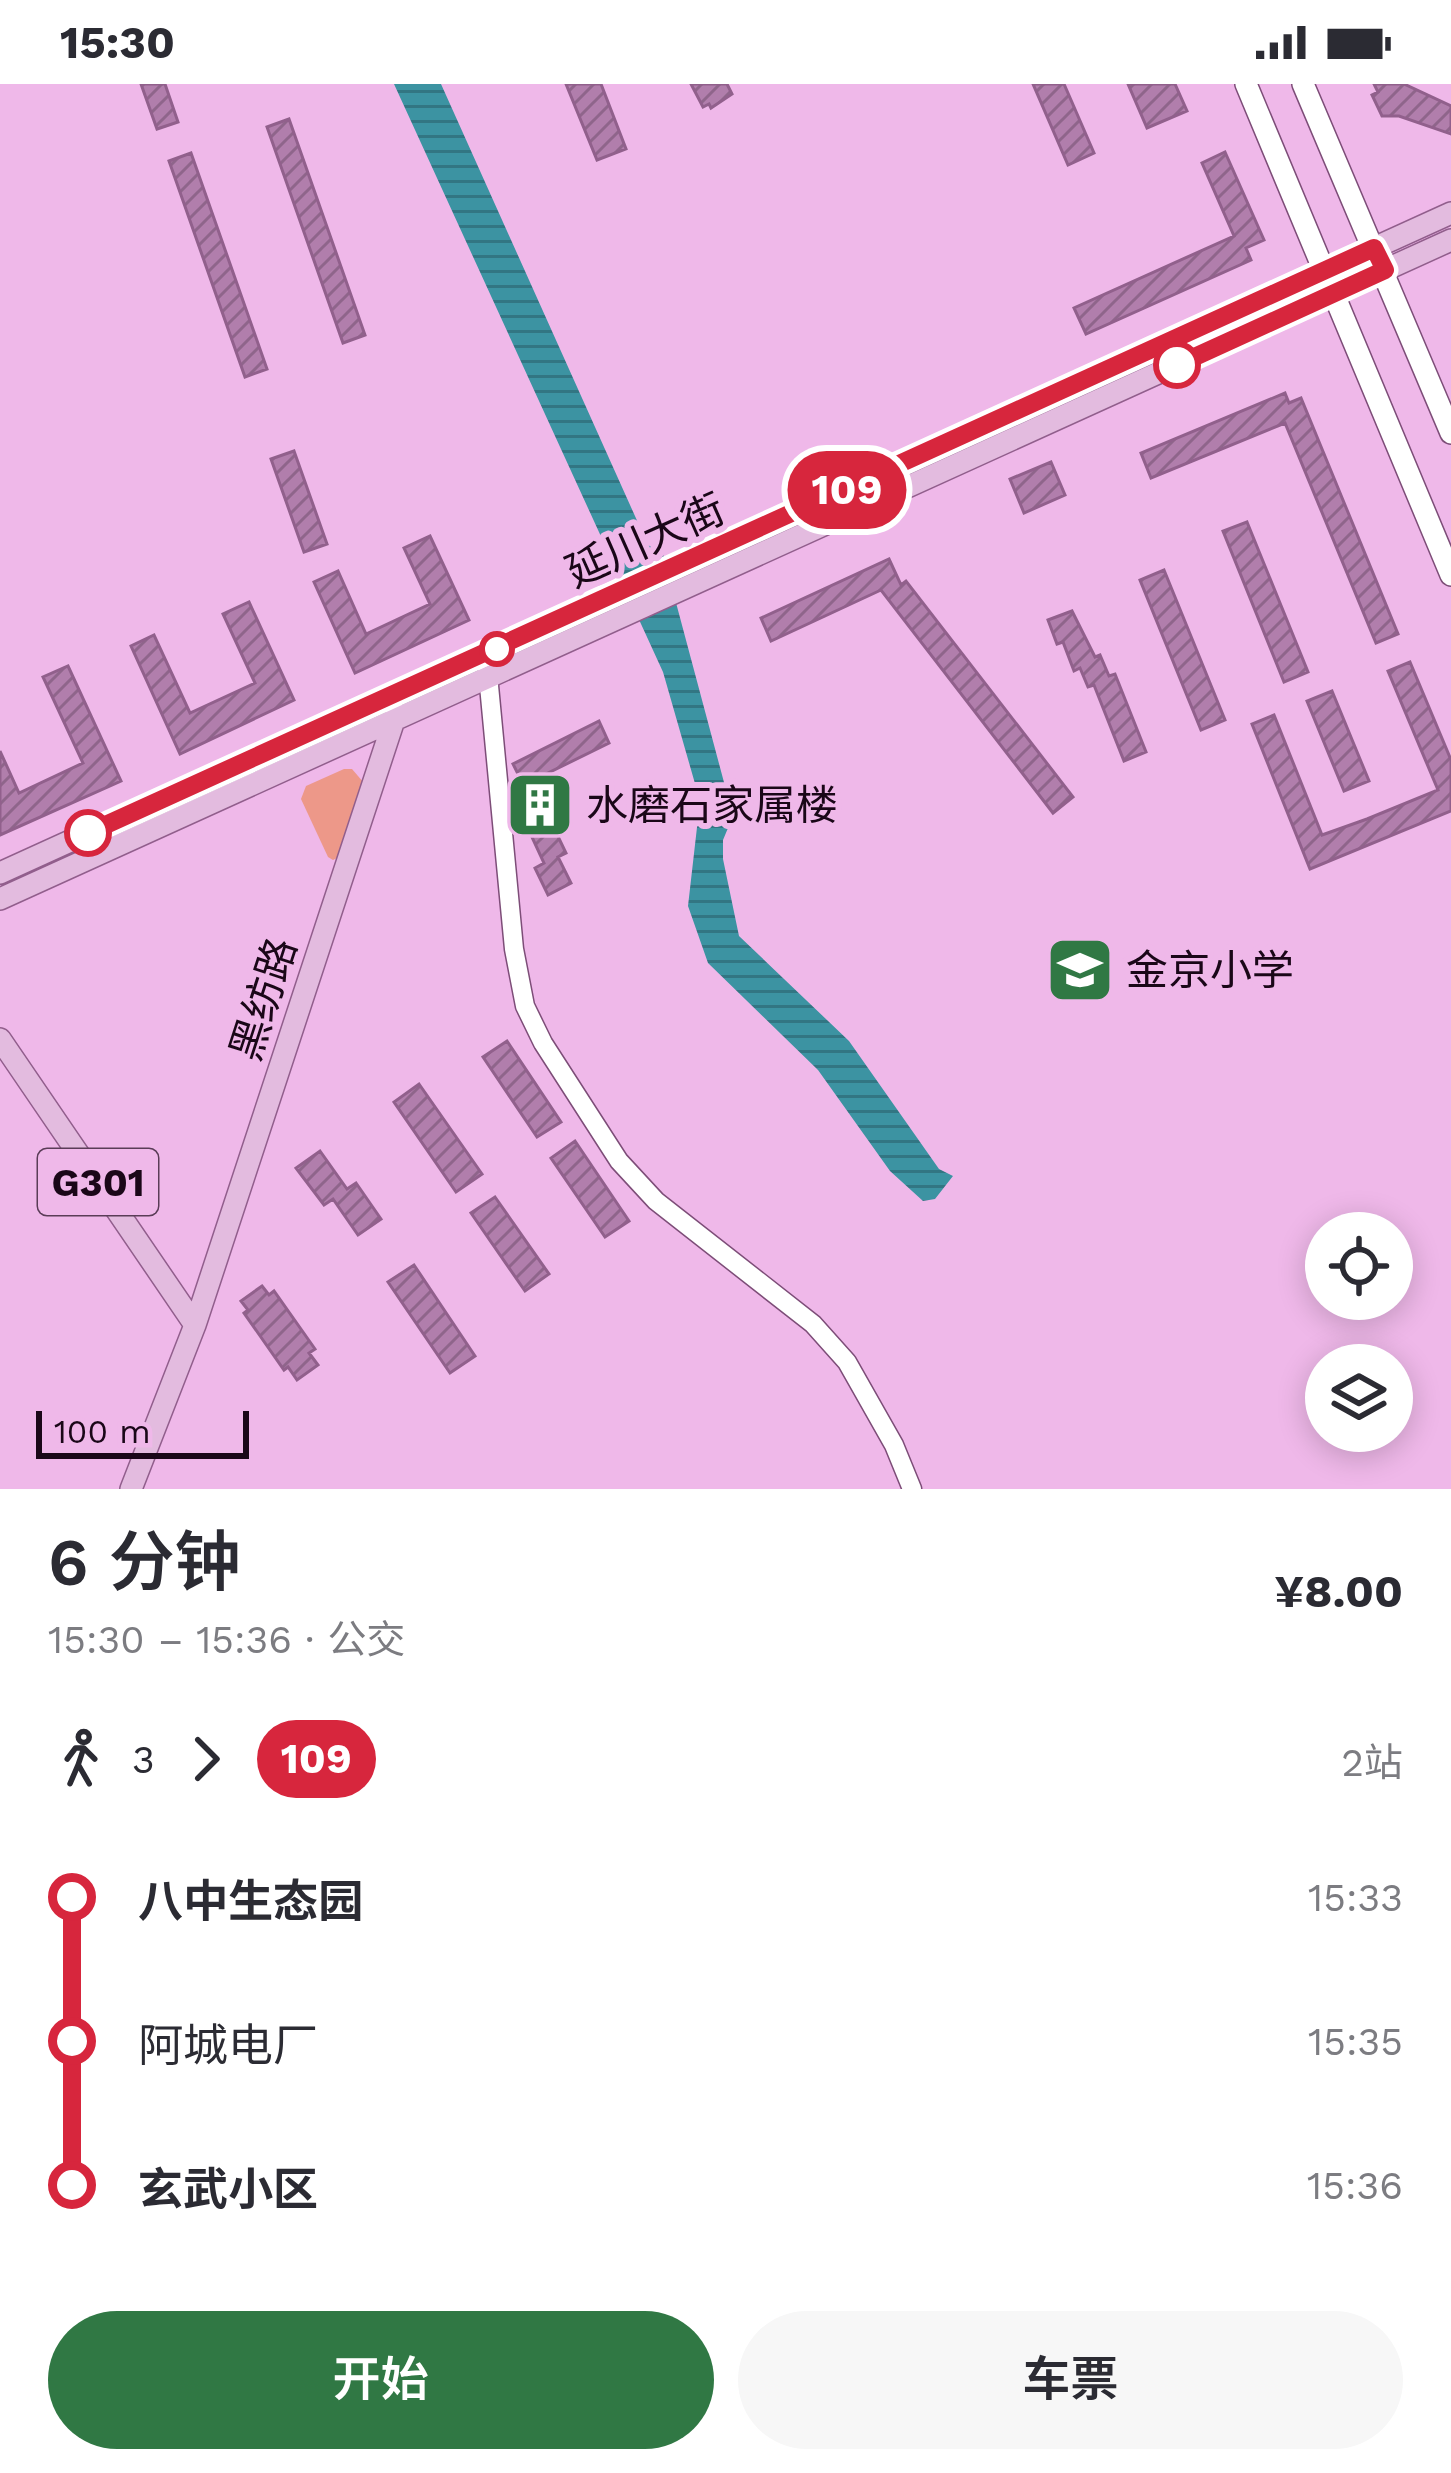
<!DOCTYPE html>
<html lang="zh">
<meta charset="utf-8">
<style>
body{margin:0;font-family:"Work Sans","Noto Sans SC",sans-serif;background:#f7f7f7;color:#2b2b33;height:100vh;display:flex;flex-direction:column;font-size:45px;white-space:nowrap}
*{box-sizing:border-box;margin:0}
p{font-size:39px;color:#7c7c81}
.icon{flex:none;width:66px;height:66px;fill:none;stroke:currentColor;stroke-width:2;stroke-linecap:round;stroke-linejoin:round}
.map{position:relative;height:1405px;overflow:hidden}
.panel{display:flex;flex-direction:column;background:#fff;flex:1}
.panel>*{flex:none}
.badge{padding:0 24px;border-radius:39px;font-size:42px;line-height:78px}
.controls{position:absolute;left:1305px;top:1128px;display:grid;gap:24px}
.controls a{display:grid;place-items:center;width:108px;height:108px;border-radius:50%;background:#fff;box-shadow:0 6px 30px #0003;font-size:60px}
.scale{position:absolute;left:36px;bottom:30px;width:213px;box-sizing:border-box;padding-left:12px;border:6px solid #1a0718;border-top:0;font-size:33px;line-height:42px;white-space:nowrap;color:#1a0718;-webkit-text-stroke:9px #efb8e9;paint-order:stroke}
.map>.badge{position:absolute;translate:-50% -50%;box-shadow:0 0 0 6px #fff}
.legs{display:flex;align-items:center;gap:18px;height:132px;padding:0 48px;font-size:39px}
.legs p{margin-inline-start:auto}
.head{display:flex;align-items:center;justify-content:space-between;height:204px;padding:0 48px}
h1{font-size:66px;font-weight:600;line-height:90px}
.cta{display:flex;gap:24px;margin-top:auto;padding:24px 48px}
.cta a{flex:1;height:138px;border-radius:72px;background:#307844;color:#fff;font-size:48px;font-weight:600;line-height:138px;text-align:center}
.cta a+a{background:#f7f7f7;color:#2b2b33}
ul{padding:0 48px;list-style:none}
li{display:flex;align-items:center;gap:42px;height:144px;font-size:45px}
li i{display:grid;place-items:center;width:18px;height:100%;margin:0 15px;background:currentColor}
li i::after{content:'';width:30px;height:30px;margin:-15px;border:9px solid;border-radius:50%;background:#fff}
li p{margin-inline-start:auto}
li:first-child i{background:linear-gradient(#0000 50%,currentColor 0)}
li:last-child i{background:linear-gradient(currentColor 50%,#0000 0)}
.status{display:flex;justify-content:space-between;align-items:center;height:84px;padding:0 60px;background:#fff;direction:ltr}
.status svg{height:33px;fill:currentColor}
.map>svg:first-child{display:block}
.garden{fill:#ed9889}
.water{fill:url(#water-rules)}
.building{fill:url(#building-hatch);stroke:#91608c;stroke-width:3}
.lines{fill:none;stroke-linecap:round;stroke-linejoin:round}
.tertiary-casing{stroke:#7d4d78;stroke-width:21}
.secondary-casing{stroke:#7d4d78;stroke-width:24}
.primary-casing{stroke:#915e8c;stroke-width:24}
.tertiary{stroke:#fff;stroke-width:18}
.secondary{stroke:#fff;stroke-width:21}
.primary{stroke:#e3bbdf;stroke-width:21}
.line-1-casing{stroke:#fff;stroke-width:27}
.line-1{stroke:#d7263d;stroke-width:18}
.stop-1-dot{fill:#fff;stroke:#d7263d;stroke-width:6}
.labels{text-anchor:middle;stroke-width:12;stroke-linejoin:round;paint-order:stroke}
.shield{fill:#efb8e9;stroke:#5a3c57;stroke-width:3}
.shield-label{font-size:39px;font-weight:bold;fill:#1a0718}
.street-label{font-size:42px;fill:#1a0718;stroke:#efb8e9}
.poi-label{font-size:42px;fill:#1a0718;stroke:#efb8e9;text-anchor:start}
</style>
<div class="status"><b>15:30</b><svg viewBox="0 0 49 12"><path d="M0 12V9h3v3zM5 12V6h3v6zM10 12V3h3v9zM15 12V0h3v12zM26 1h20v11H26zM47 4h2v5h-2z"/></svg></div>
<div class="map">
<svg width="1451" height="1405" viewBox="0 0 1451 1405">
<defs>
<pattern id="water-rules" width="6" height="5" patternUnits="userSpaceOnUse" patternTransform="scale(3)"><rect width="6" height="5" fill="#3c93a2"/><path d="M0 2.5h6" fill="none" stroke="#327683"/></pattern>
<pattern id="building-hatch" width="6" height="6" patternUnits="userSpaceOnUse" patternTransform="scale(3)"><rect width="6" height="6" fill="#b17eac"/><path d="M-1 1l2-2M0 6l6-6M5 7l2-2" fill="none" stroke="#8f658b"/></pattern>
</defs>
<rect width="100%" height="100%" fill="#efb8e9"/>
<path class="garden" d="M 344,685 L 352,685 L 364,699 L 339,773 L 333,776 L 328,773 L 301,715 L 306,702 Z"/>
<path class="water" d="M 394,0 L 441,0 L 648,461 L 663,470 L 733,732 L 723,756 L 723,775 L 739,852 L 849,957 L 939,1085 L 953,1092 L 935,1115 L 923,1117 L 890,1087 L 818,986 L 708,879 L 688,822 L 700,717 L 663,588 Z"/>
<path class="building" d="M 141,0 L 165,0 L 178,38 L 157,45 Z
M 566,0 L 601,0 L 626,65 L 597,76 Z
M 691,0 L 727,0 L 732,10 L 711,24 L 709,20 L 703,23 Z
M 1033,0 L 1064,0 L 1094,69 L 1068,81 Z
M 1128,0 L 1175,0 L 1187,27 L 1147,44 Z
M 1374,0 L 1404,0 L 1451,22 L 1451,50 L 1399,32 L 1382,32 L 1372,11 L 1378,8 Z
M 289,35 L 365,251 L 343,259 L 267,43 Z
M 1225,68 L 1264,156 L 1246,164 L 1251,176 L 1086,250 L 1074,224 L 1234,152 L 1202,79 Z
M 191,69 L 267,285 L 245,293 L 169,77 Z
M 1285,309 L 1289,319 L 1301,314 L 1398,550 L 1376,559 L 1285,339 L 1151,394 L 1141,369 Z
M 294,367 L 327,460 L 304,468 L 271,375 Z
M 1051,378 L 1065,411 L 1024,429 L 1010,395 Z
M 1247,438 L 1308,588 L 1284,598 L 1223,447 Z
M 430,452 L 469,536 L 355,589 L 314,498 L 338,487 L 366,550 L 430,520 L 404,464 Z
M 889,475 L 901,501 L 906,497 L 1073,713 L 1053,729 L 881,506 L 771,557 L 761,534 Z
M 1164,486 L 1225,636 L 1201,646 L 1140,496 Z
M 249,518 L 294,616 L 180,670 L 131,562 L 154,551 L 190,629 L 255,599 L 223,530 Z
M 1072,527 L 1095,573 L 1100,571 L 1109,592 L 1115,590 L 1146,668 L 1124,677 L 1094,601 L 1088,603 L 1080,584 L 1074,587 L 1063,558 L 1057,560 L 1048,536 Z
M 1410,578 L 1451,676 L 1451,727 L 1310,785 L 1252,640 L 1274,631 L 1322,751 L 1367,735 L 1438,706 L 1388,587 Z
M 68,582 L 121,697 L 0,751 L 0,667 L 19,709 L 83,679 L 43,593 Z
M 1332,607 L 1369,697 L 1344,707 L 1307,617 Z
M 599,637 L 609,659 L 540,693 L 562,737 L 553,742 L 566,769 L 558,773 L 571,799 L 548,811 L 535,784 L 544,779 L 531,751 L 540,747 L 519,705 L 524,702 L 513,680 Z
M 507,957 L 561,1038 L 537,1053 L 483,973 Z
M 419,1000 L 482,1090 L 456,1108 L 394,1018 Z
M 575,1057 L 629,1137 L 605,1153 L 551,1074 Z
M 320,1067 L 347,1105 L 356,1099 L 381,1135 L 358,1151 L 333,1115 L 324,1121 L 296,1084 Z
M 495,1113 L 549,1190 L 525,1207 L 471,1129 Z
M 414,1181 L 475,1272 L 450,1289 L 388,1198 Z
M 262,1202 L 269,1211 L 274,1207 L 315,1265 L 309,1269 L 318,1281 L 297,1296 L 288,1283 L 284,1286 L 244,1229 L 248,1226 L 241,1217 Z"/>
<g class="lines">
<g class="tertiary-casing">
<path id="tertiary" d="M 486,570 L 514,865 L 525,922 L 543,959 L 619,1077 L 656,1117 L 813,1240 L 847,1278 L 894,1361 L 912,1405"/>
</g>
<g class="secondary-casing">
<path id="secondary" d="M 1246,0 L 1451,491
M 1303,0 L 1451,349"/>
</g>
<g class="primary-casing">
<path id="primary" d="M 0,789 L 1451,129
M 0,815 L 1451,156
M 0,955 L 195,1241
M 131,1405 L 195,1241 L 396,630"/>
</g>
<use href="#tertiary" class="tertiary"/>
<use href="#secondary" class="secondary"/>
<use href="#primary" class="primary"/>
</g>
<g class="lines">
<g class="line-1-casing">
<path id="line-1" d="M 88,749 L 1374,164 L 1385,186 L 1177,281"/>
</g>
<use href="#line-1" class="line-1"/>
</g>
<defs>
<g id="building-square" transform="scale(3.45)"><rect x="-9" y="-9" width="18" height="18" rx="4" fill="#307844" stroke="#efb8e9"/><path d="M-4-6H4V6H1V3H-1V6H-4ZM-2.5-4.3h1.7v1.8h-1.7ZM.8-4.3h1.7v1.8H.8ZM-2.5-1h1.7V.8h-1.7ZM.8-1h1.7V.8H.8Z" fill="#fff"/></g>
<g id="school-square" transform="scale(3.45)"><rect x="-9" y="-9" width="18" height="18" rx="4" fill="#307844" stroke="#efb8e9"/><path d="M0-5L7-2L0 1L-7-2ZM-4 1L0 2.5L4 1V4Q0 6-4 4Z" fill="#fff"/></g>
</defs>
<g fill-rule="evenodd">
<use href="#building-square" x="540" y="721"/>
<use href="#school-square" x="1080" y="886"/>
</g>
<g class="stop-1-dot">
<circle cx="1177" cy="281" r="21"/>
<circle cx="497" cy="565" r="15"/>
<circle cx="88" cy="749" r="21"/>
</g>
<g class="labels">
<rect class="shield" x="38" y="1065" width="120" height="66" rx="9"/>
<g class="shield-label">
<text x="98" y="1112">G301</text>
</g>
<g class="street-label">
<text transform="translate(645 456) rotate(-24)" y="15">延川大街</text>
<text transform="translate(263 915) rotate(-72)" y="15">黑纺路</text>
</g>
<g class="poi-label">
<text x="586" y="736">水磨石家属楼</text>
<text x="1126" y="901">金京小学</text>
</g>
</g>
</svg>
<div class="controls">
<a><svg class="icon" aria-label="locate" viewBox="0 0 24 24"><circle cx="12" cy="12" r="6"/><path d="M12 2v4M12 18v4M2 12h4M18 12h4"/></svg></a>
<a><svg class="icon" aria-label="layers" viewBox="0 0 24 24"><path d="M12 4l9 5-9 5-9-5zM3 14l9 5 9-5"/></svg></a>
</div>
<div class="scale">100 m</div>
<b class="badge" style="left:847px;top:406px;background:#d7263d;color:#fff">109</b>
</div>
<section class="panel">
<div class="head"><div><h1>6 分钟</h1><p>15:30 – 15:36 · 公交</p></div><b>¥8.00</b></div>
<div class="legs"><svg class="icon" aria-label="walk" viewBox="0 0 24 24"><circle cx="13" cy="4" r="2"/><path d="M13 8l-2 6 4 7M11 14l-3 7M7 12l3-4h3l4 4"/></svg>3<svg class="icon" aria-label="forward" viewBox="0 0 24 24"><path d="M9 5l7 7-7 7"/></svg><b class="badge" style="background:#d7263d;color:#fff">109</b><p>2站</p></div>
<ul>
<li><i style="color:#d7263d"></i><b>八中生态园</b><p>15:33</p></li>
<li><i style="color:#d7263d"></i><span>阿城电厂</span><p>15:35</p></li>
<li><i style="color:#d7263d"></i><b>玄武小区</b><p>15:36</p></li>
</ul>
<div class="cta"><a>开始</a><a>车票</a></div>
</section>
